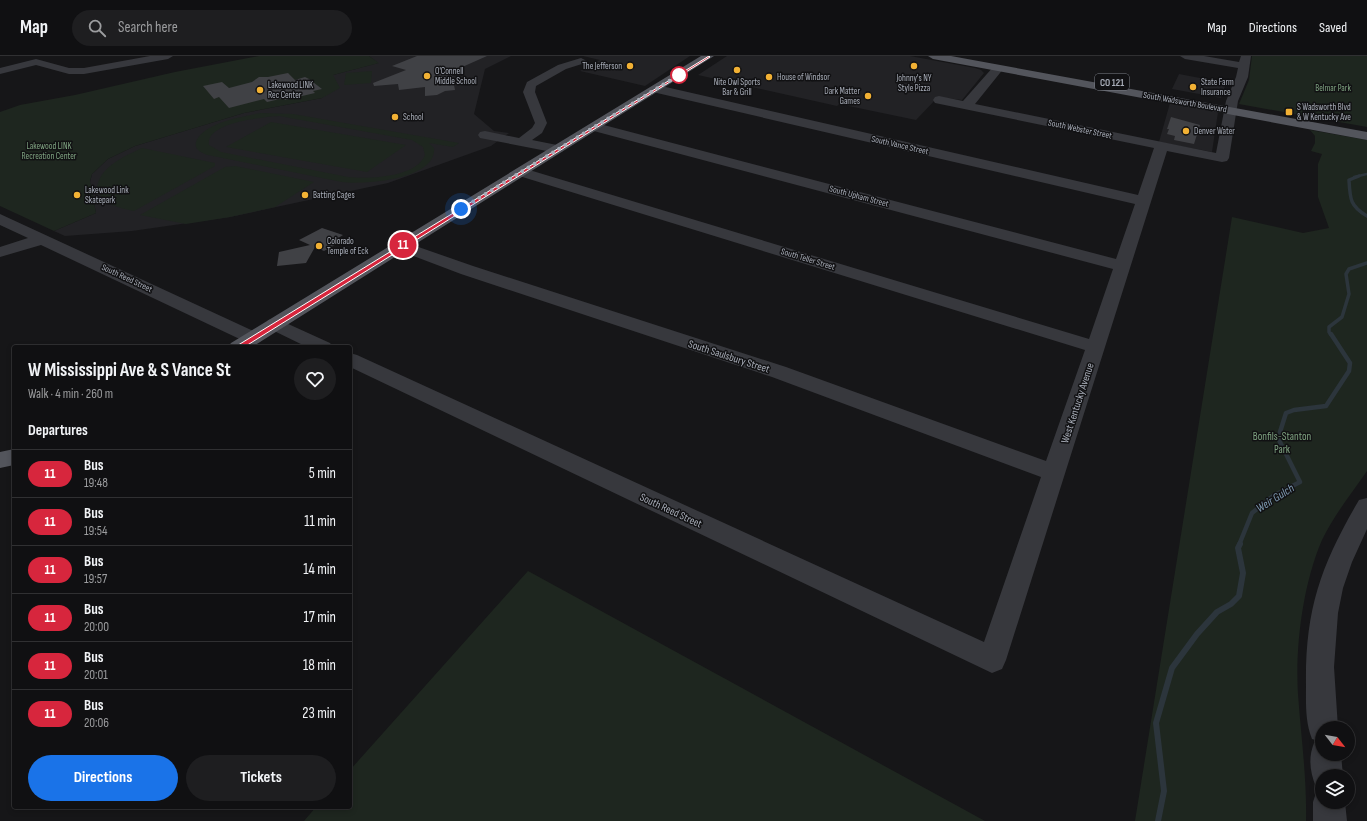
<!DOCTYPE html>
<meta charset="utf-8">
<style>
body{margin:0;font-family:"Sofia Sans Condensed",sans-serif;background:#1e1e20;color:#f1f3f6;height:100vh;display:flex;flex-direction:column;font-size:15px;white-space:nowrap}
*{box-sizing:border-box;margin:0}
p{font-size:13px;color:#9c9d9f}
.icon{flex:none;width:22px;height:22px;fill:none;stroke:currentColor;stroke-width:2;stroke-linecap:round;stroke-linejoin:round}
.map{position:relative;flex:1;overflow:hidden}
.panel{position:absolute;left:12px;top:289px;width:340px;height:464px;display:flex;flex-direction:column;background:#101012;border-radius:4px;box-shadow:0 2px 6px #0003,0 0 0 1px #303032}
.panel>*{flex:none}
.badge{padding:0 8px;border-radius:13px;font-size:14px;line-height:26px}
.needle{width:26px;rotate:121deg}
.fabs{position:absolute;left:1315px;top:665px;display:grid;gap:8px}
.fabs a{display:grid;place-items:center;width:40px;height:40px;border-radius:50%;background:#101012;box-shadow:0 2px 6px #0003,0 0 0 1px #303032;font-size:20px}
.you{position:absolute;width:20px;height:20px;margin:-10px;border:3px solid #fff;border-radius:50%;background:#1a73e8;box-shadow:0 0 0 6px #1a73e833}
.map>.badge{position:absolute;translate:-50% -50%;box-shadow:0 0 0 2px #fff}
h2{padding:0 16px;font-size:15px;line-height:36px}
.round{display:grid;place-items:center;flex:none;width:42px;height:42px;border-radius:21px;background:#1e1e20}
.summary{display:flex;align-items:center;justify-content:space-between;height:68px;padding:0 16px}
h1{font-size:19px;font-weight:700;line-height:30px}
.cta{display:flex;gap:8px;margin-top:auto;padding:8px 16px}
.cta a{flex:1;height:46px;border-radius:24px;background:#1a73e8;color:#fff;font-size:16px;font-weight:700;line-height:46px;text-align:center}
.cta a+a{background:#1e1e20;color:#f1f3f6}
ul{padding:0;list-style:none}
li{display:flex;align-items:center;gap:12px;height:48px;padding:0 16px;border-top:1px solid #303032}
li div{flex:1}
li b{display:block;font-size:15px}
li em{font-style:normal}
li .badge{min-width:44px;font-weight:700;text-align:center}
header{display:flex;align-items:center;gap:24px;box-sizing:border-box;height:56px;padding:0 20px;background:#101012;border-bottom:1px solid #303032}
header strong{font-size:19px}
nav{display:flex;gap:22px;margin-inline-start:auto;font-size:14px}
.search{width:280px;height:36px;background:#1e1e20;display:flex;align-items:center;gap:10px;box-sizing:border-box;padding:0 14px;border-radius:22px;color:#9c9d9f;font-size:15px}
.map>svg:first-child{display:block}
.built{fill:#222225}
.green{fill:#1e261f;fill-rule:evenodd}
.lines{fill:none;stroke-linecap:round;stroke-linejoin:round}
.stream-far3{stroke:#2c353c;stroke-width:2.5}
.stream-far2{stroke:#2c353c;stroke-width:3.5}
.stream-far1{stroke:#2c353c;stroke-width:4.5}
.stream{stroke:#2c353c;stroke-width:6}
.building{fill:#404145}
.minor{fill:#37383d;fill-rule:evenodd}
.major{fill:#53555c;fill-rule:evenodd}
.line{fill:#d7263d;stroke:#fff}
.walk{stroke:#a8adb8;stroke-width:4;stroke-dasharray:0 7.2}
.poi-dot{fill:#f2b134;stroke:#111113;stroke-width:1.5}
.stop-dot{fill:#fff;stroke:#d7263d;stroke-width:2}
.labels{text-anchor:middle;stroke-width:3;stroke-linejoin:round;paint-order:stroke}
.far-poi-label{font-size:9px;fill:#a8adb8;stroke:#111113;text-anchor:start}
.far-park-label{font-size:9px;fill:#7fa381;stroke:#111113}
.far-street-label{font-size:9px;fill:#a8adb8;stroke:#111113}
.shield{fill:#111113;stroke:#7b7e86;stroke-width:1}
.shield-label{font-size:10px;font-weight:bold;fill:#a8adb8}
.street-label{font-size:11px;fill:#a8adb8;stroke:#111113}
.park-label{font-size:11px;fill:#7fa381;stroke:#111113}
.water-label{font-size:12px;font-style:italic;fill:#7f9bb3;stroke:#111113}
</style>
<header>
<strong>Map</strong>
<div class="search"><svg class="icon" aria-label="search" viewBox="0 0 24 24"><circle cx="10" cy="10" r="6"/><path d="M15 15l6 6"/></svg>Search here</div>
<nav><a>Map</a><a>Directions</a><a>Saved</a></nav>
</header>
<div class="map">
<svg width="1367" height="765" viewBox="0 0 1367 765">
<rect width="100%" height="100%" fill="#161618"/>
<path class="built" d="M 369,0 L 511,0 L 485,13 L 474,58 L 494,75 L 509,77 L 491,90 L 388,127 L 230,161 L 132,175 L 65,180 L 54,175 L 96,157 L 90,126 L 92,118 L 108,103 L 135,90 L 244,57 L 322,42 L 333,19 L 378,7 Z
M 583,0 L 690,0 L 645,30 L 580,15 L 600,4 Z
M 727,0 L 910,0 L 975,12 L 981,14 L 984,17 L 962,44 L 938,41 L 916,64 L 839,48 L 837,50 L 698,19 Z
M 1179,18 L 1226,27 L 1221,42 L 1172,33 Z
M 1170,47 L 1218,56 L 1212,96 L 1159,86 Z"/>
<path class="green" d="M 259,0 L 369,0 L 379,7 L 333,19 L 340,32 L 322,42 L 244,57 L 135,90 L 108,103 L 92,118 L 90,125 L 96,157 L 54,175 L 0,150 L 0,56 L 20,49 L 75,39 L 175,16 Z
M 1252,0 L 1367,0 L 1367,71 L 1239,48 L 1249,24 Z
M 372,15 L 371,27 L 344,29 L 346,17 Z
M 261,57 L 293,58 L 459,87 L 453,91 L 429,87 L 434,92 C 437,124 363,129 342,126 L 208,99 C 202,97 194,94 196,86 C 202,67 244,60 261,57 ZM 279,60 L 412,84 L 423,91 L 425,99 C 416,122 368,123 348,121 L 221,96 L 209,89 C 205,66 264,61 279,60 Z
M 271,66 L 406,89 L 367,116 L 226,91 Z
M 1310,74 L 1367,84 L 1367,415 C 1352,437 1334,459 1322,484 C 1303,528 1295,590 1298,638 C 1301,680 1307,723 1306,765 L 1135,765 L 1232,161 L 1303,177 L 1329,172 L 1318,141 L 1318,108 L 1322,98 L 1311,95 L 1315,87 L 1315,80 Z
M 142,92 L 215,107 L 215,110 L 134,155 C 119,152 104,149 97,134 C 97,112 125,100 142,92 Z
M 235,110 L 314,126 L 275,151 L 230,161 L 186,168 L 140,159 L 225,111 Z
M 528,515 L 985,765 L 304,765 L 316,751 L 350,751 L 350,714 Z"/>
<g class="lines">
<path class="stream-far3" d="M 1354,121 L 1367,118"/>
<path class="stream-far2" d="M 1359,120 L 1349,124 C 1350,143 1350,150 1367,160
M 1331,279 L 1329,276 L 1329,271 L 1342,261 L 1349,238 L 1346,218 L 1349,213 L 1367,207"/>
<path class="stream-far1" d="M 1239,489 L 1252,457 L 1273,440 L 1300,426 L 1279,384 L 1280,376 L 1286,357 L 1294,354 L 1326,350 L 1349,315 L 1350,307 L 1331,278"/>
<path class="stream" d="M 1158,765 L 1164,735 L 1156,667 L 1172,612 L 1197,578 L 1217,556 L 1231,548 L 1239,540 L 1243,517 L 1238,492 L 1240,488"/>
</g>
<path class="building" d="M 417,0 L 487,0 L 460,12 L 461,18 L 452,19 L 455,34 L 445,35 L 437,39 L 425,40 L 425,31 L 399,34 L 398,28 L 374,30 L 373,27 L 406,14 L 392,10 Z
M 288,17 L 295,24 L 305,21 L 309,23 L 322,33 L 313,35 L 315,37 L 285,44 L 284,42 L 267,46 L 264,43 L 229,52 L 219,41 L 214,43 L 203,30 L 222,26 L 229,32 L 252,26 L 259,21 L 268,21 Z
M 1171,61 L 1200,69 L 1194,88 L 1174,84 L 1175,80 L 1167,78 L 1169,73 L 1167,73 Z
M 322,172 L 343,179 L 335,184 L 340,186 L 324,195 L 315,191 L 306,207 L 277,210 L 279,196 L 310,189 L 299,184 Z"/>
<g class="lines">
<path class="minor" d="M 150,0 L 173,0 L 168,3 L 84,18 L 69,18 L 36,9 L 0,18 L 0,12 L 36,3 L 69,12 L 84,12 Z
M 1180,0 L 1204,0 L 1239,6 L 1241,0 L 1251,0 L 1248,21 L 1238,45 L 1229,102 L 1227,105 L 1222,106 L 1167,95 L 1006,604 L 1002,613 L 992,617 L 350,311 L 350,297 L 357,299 L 984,586 L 1041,421 L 772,321 L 461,218 L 395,193 L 393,190 L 395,187 L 401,185 L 407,187 L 473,210 L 786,311 L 1046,405 L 1085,294 L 516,119 L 514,116 L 516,113 L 521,112 L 526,113 L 1089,283 L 1113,213 L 590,74 L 589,71 L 590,68 L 600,68 L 1116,203 L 1135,148 L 657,37 L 653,36 L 651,33 L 653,30 L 657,29 L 1138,139 L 1154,92 L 935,47 L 933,44 L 935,41 L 939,40 L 963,45 L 994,10 L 998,9 L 1004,12 L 975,48 L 1216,97 L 1226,45 L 1236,21 L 1238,12 L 1185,3 Z
M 581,2 L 587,5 L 585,7 L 566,13 L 536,30 L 535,36 L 547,67 L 542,77 L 532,84 L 562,90 L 564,93 L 562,96 L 557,97 L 480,82 L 478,79 L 480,76 L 485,75 L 519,82 L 532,72 L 535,67 L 523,36 L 527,26 L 558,9 Z
M 0,158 L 260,278 L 263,282 L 260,286 L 253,288 L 246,286 L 41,189 L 0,201 L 0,191 L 28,182 L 0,169 Z
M 275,262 L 330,287 L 333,291 L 307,291 L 268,272 L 266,268 L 268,264 Z
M 1367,442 L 1367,473 L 1352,506 L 1343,532 L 1338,557 L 1334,611 L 1338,672 L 1322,672 L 1322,698 L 1341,698 L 1343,720 L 1322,720 L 1322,746 L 1345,746 L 1347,765 L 1313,765 L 1313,746 L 1317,734 L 1321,733 L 1316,731 C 1310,716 1308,702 1314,687 L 1319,685 L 1312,683 C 1305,666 1306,647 1306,629 C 1305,553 1321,509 1359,444 Z"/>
<path class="major" d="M 701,0 L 714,0 L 252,291 L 228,291 L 231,287 Z
M 928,0 L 951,0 L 1367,76 L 1367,84 L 933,3 Z
M 14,393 L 14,409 L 0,412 L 0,396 Z"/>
</g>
<path class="line" d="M 709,0 L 710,1 L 241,293 L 236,293 L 235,291 Z"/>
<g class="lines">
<path class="walk" d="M 461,153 L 679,19"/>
</g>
<g class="poi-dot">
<circle cx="630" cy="10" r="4"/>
<circle cx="914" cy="10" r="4"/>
<circle cx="737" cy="14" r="4"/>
<circle cx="427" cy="20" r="4"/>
<circle cx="769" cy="21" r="4"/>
<circle cx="1193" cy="31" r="4"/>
<circle cx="260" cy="34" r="4"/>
<circle cx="868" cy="40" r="4"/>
<rect x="1285" y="52" width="8" height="8" rx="2"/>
<circle cx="395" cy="61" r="4"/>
<circle cx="1186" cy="75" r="4"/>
<circle cx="77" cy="139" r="4"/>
<circle cx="305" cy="139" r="4"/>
<circle cx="319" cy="190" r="4"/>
</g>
<circle class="stop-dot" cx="679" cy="19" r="8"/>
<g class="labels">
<g class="far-poi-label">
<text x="622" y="13" text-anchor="end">The Jefferson</text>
<text x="435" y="18">O'Connell<tspan x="435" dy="10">Middle School</tspan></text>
<text x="777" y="24">House of Windsor</text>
<text x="914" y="25" text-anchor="middle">Johnny's NY<tspan x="914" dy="10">Style Pizza</tspan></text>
<text x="737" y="29" text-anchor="middle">Nite Owl Sports<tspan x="737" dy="10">Bar &amp; Grill</tspan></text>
<text x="1201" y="29">State Farm<tspan x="1201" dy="10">Insurance</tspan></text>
<text x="268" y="32">Lakewood LINK<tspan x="268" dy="10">Rec Center</tspan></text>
<text x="860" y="38" text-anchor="end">Dark Matter<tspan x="860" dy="10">Games</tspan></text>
<text x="1297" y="54">S Wadsworth Blvd<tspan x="1297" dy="10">&amp; W Kentucky Ave</tspan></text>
<text x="403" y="64">School</text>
<text x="1194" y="78">Denver Water</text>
<text x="85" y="137">Lakewood Link<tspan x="85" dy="10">Skatepark</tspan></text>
<text x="313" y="142">Batting Cages</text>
<text x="327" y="188">Colorado<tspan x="327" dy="10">Temple of Eck</tspan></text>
</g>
<g class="far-park-label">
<text x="1333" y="35">Belmar Park</text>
<text x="49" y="93">Lakewood LINK<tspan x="49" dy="10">Recreation Center</tspan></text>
</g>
<g class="far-street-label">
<text transform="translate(1185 46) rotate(10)" y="3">South Wadsworth Boulevard</text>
<text transform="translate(1080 73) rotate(12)" y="3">South Webster Street</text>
<text transform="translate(900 89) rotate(13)" y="3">South Vance Street</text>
<text transform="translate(859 140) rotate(15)" y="3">South Upham Street</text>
<text transform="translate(808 203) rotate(17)" y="3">South Teller Street</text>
<text transform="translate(127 222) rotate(25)" y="3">South Reed Street</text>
</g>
<rect class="shield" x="1095" y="18" width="34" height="16" rx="3"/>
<g class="shield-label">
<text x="1112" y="30">CO 121</text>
</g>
<g class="street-label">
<text transform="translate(729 300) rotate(18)" y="4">South Saulsbury Street</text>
<text transform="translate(1077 347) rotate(-72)" y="4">West Kentucky Avenue</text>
<text transform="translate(671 454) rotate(25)" y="4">South Reed Street</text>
</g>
<g class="park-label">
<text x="1282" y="384">Bonfils-Stanton<tspan x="1282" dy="13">Park</tspan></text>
</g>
<g class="water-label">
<text transform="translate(1275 442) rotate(-32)" y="4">Weir Gulch</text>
</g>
</g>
</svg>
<div class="fabs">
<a><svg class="needle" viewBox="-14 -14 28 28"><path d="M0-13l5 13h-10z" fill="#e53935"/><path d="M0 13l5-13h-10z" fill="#9c9d9f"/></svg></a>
<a><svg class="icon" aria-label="layers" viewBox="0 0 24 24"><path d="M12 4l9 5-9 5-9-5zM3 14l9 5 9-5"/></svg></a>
</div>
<div class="you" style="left:461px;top:153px"></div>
<b class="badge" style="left:403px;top:189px;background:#d7263d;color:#fff">11</b>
<section class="panel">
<div class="summary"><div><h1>W Mississippi Ave &amp; S Vance St</h1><p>Walk · 4 min · 260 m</p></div><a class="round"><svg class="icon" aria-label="heart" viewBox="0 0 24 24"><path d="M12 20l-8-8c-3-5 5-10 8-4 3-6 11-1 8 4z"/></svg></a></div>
<h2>Departures</h2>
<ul>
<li><span class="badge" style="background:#d7263d;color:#fff">11</span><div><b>Bus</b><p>19:48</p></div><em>5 min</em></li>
<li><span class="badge" style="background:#d7263d;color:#fff">11</span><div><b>Bus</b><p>19:54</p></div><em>11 min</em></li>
<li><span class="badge" style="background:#d7263d;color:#fff">11</span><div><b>Bus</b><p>19:57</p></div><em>14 min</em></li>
<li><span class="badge" style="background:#d7263d;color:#fff">11</span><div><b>Bus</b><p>20:00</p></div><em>17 min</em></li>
<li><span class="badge" style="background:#d7263d;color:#fff">11</span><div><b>Bus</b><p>20:01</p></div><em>18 min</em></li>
<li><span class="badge" style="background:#d7263d;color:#fff">11</span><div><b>Bus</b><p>20:06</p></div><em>23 min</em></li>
</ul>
<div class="cta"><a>Directions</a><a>Tickets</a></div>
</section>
</div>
